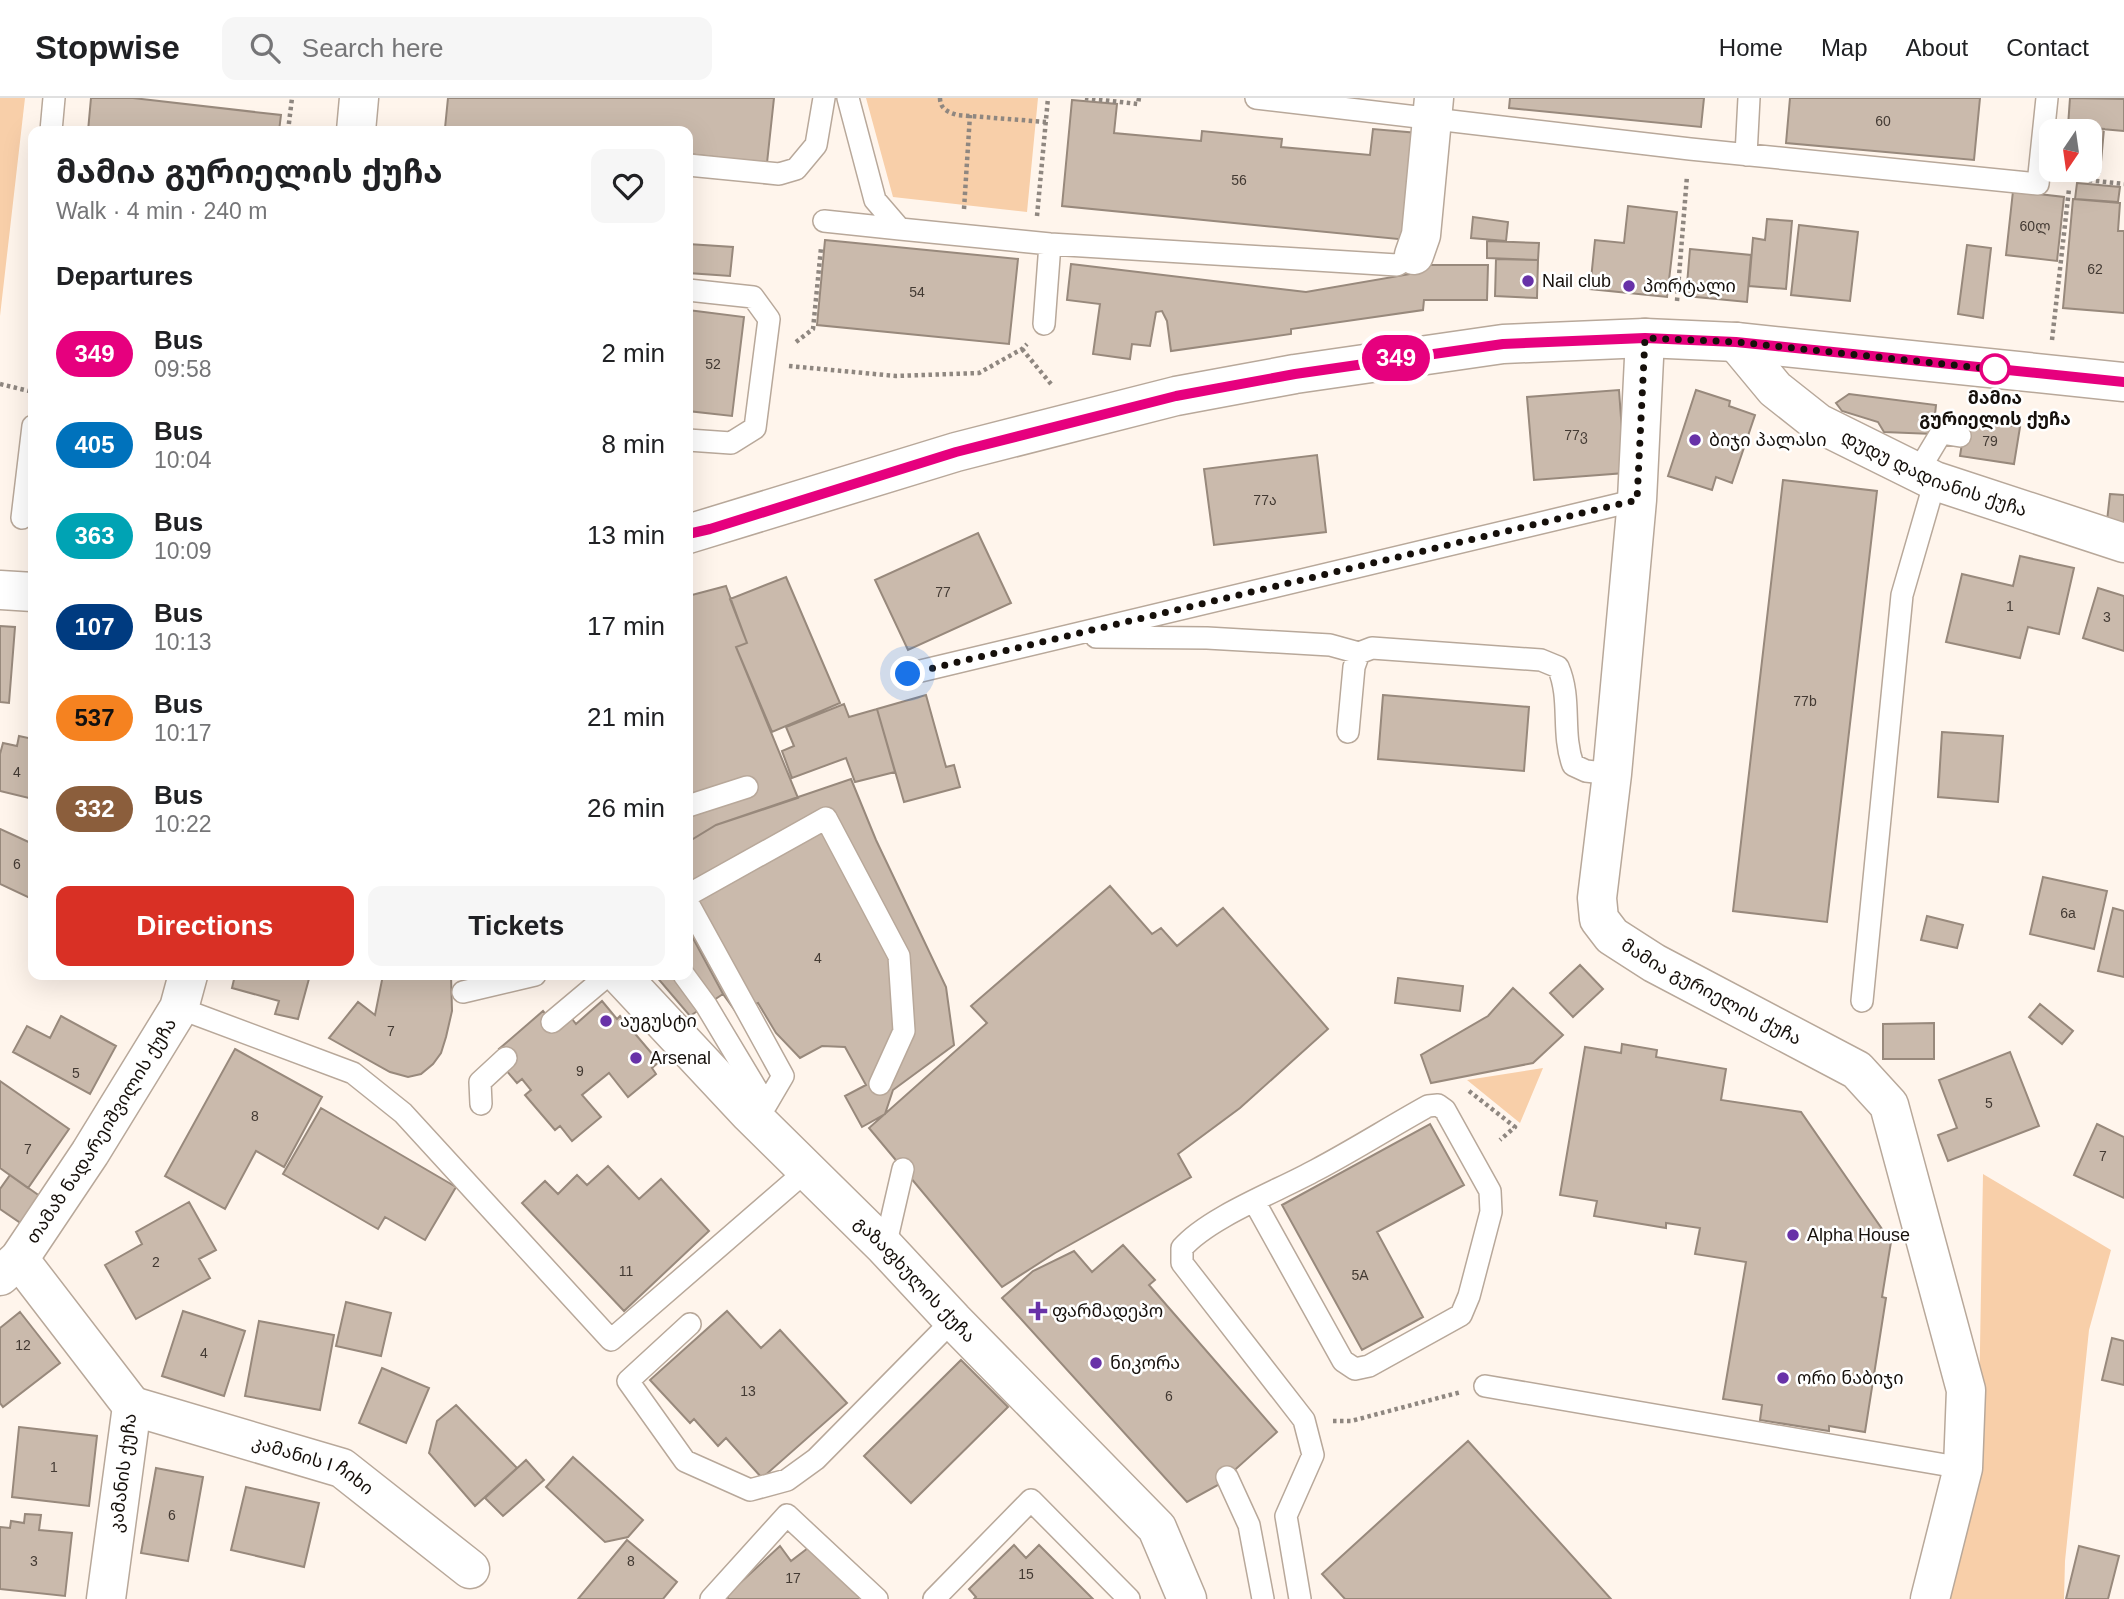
<!DOCTYPE html>
<meta charset="utf-8">
<style>
body{margin:0;font-family:Helvetica,"Noto Sans Georgian",sans-serif;background:#f6f6f6;color:#202124;height:100vh;display:flex;flex-direction:column;font-size:26px;white-space:nowrap}
*{box-sizing:border-box;margin:0}
p{font-size:23px;color:#757577}
.icon{flex:none;width:38px;height:38px;fill:none;stroke:currentColor;stroke-width:2;stroke-linecap:round;stroke-linejoin:round}
.map{position:relative;flex:1;overflow:hidden}
.drawer{position:absolute;left:28px;top:28px;width:665px;height:854px;display:flex;flex-direction:column;background:#fff;border-radius:14px;box-shadow:0 7px 28px #0002}
.drawer>*{flex:none}
.badge{padding:0 14px;border-radius:23px;font-size:24px;line-height:46px}
.needle{width:46px;rotate:193deg}
.buttons{position:absolute;left:2039px;top:21px;display:grid;gap:14px}
.buttons a{display:grid;place-items:center;width:63px;height:63px;border-radius:14px;background:#fff;box-shadow:0 7px 28px #0002;font-size:35px}
.you{position:absolute;width:35px;height:35px;margin:-18px;border:5px solid #fff;border-radius:50%;background:#1a73e8;box-shadow:0 0 0 10px #1a73e833}
.map>.badge{position:absolute;translate:-50% -50%;box-shadow:0 0 0 4px #fff}
h2{padding:0 28px;font-size:26px;line-height:63px}
.round{display:grid;place-items:center;flex:none;width:74px;height:74px;border-radius:14px;background:#f6f6f6}
.summary{display:flex;align-items:center;justify-content:space-between;height:119px;padding:0 28px}
h1{font-size:33px;font-weight:700;line-height:52px}
.button{display:flex;gap:14px;margin-top:auto;padding:14px 28px}
.button a{flex:1;height:80px;border-radius:14px;background:#d93025;color:#fff;font-size:28px;font-weight:700;line-height:80px;text-align:center}
.button a+a{background:#f6f6f6;color:#202124}
ul{padding:0;list-style:none}
li{display:flex;align-items:center;gap:21px;height:91px;padding:0 28px}
li div{flex:1}
li b{display:block;font-size:26px}
li em{font-style:normal}
li .badge{min-width:77px;font-weight:700;text-align:center}
header{display:flex;align-items:center;gap:42px;box-sizing:border-box;height:98px;padding:0 35px;background:#fff;border-bottom:2px solid #e0e0e0}
header strong{font-size:33px}
nav{display:flex;gap:38px;margin-inline-start:auto;font-size:24px}
.search{width:490px;height:63px;background:#f6f6f6;display:flex;align-items:center;gap:18px;box-sizing:border-box;padding:0 24px;border-radius:14px;color:#757577;font-size:26px}
.map>svg:first-child{display:block}
.green{fill:#f8cfa9}
.building{fill:#cabaac;stroke:#98897c;stroke-width:2}
.lines{fill:none;stroke-linecap:round;stroke-linejoin:round}
.lane-casing{stroke:#b8a89a;stroke-width:24}
.street-casing{stroke:#b8a89a;stroke-width:41}
.secondary-casing{stroke:#b8a89a;stroke-width:41}
.path{stroke:#8f8780;stroke-width:4.5;stroke-dasharray:3.5 3.5;stroke-linecap:butt}
.lane{stroke:#fff;stroke-width:21}
.street{stroke:#fff;stroke-width:38}
.secondary{stroke:#fff;stroke-width:38}
.line-casing{stroke:#fff;stroke-width:16}
.line{stroke:#e6007e;stroke-width:10}
.walk{stroke:#16100b;stroke-width:7;stroke-dasharray:0 12.6}
.poi-dot{fill:#6832a8;stroke:#fff;stroke-width:2.5}
.stop-dot{fill:#fff;stroke:#e6007e;stroke-width:3.5}
.labels{text-anchor:middle;stroke-width:5;stroke-linejoin:round;paint-order:stroke}
.number-label{font-size:14px;fill:#433a33}
.poi-label{font-size:18px;fill:#16100b;stroke:#fff;text-anchor:start}
.stop-label{font-size:18px;font-weight:bold;fill:#16100b;stroke:#fff}
.street-label{font-size:18px;fill:#16100b;stroke:#fff}
</style>
<header>
<strong>Stopwise</strong>
<div class="search"><svg class="icon" aria-label="search" viewBox="0 0 24 24"><circle cx="10" cy="10" r="6"/><path d="M15 15l6 6"/></svg>Search here</div>
<nav><a>Home</a><a>Map</a><a>About</a><a>Contact</a></nav>
</header>
<div class="map">
<svg width="2124" height="1501" viewBox="0 0 2124 1501">
<rect width="100%" height="100%" fill="#fff5ec"/>
<path class="green" d="M 0,0 L 25,0 L 0,218 Z
M 866,0 L 1038,0 L 1027,114 L 893,99 Z
M 1543,970 L 1520,1025 L 1467,982 Z
M 1983,1076 L 2111,1152 L 2089,1232 L 2065,1463 L 2064,1501 L 1943,1501 L 1979,1308 Z"/>
<path class="building" d="M 91,0 L 133,0 L 281,17 L 279,33 L 88,33 Z
M 448,0 L 774,0 L 767,65 L 688,56 L 688,33 L 478,33 L 445,30 Z
M 1510,0 L 1704,0 L 1701,29 L 1509,10 Z
M 1790,0 L 1980,0 L 1974,62 L 1786,45 Z
M 2070,0 L 2124,1 L 2124,33 L 2068,28 Z
M 1072,2 L 1117,6 L 1114,35 L 1201,43 L 1202,33 L 1282,41 L 1281,49 L 1370,57 L 1373,31 L 1418,35 L 1408,142 L 1062,108 Z
M 2068,28 L 2104,31 L 2100,75 L 2063,72 L 2090,72 L 2090,33 L 2067,33 Z
M 2077,85 L 2120,89 L 2118,104 L 2075,101 Z
M 2013,93 L 2064,99 L 2057,163 L 2006,157 Z
M 2073,101 L 2120,105 L 2118,133 L 2124,133 L 2124,215 L 2063,210 Z
M 1628,108 L 1677,114 L 1667,199 L 1590,191 L 1595,142 L 1624,145 Z
M 1473,119 L 1508,124 L 1506,143 L 1471,140 Z
M 1767,121 L 1792,123 L 1786,191 L 1749,188 L 1753,140 L 1765,142 Z
M 1799,127 L 1858,134 L 1850,203 L 1791,197 Z
M 825,142 L 1018,161 L 1009,246 L 817,227 Z
M 1487,143 L 1539,145 L 1538,162 L 1487,160 Z
M 688,146 L 733,149 L 730,178 L 688,175 Z
M 1967,147 L 1991,150 L 1983,220 L 1958,216 Z
M 1690,151 L 1751,157 L 1747,204 L 1686,198 Z
M 1496,161 L 1538,162 L 1537,200 L 1495,198 Z
M 1071,166 L 1306,194 L 1422,174 L 1423,167 L 1488,167 L 1487,202 L 1424,202 L 1423,212 L 1291,231 L 1291,236 L 1171,253 L 1167,223 L 1162,213 L 1156,214 L 1150,248 L 1132,246 L 1130,261 L 1093,256 L 1100,206 L 1067,202 Z
M 688,212 L 744,219 L 732,318 L 688,313 Z
M 1619,292 L 1625,375 L 1534,382 L 1527,299 Z
M 1696,292 L 1730,303 L 1729,308 L 1755,317 L 1732,385 L 1716,379 L 1712,392 L 1668,378 Z
M 1849,296 L 1936,307 L 1933,336 L 1884,334 L 1878,324 L 1842,313 L 1836,305 Z
M 1966,320 L 2020,329 L 2014,366 L 1960,358 Z
M 1317,357 L 1326,434 L 1214,447 L 1204,371 Z
M 1783,382 L 1877,393 L 1827,824 L 1733,813 Z
M 2110,396 L 2124,397 L 2124,429 L 2107,423 Z
M 978,435 L 1011,505 L 908,552 L 875,482 Z
M 2020,458 L 2074,470 L 2059,536 L 2028,529 L 2020,560 L 1946,544 L 1962,476 L 2013,488 Z
M 786,479 L 840,605 L 772,634 L 736,549 L 747,545 L 730,501 Z
M 726,488 L 747,545 L 736,549 L 798,700 L 716,727 L 688,744 L 688,498 Z
M 2098,490 L 2124,498 L 2124,553 L 2083,540 Z
M 0,528 L 15,529 L 9,605 L 0,604 Z
M 926,597 L 946,669 L 954,667 L 960,689 L 904,704 L 877,611 Z
M 1383,597 L 1529,609 L 1524,673 L 1378,661 Z
M 844,606 L 849,619 L 877,611 L 895,674 L 855,684 L 846,660 L 792,680 L 782,653 L 794,648 L 786,629 Z
M 1942,634 L 2003,638 L 1998,704 L 1938,699 Z
M 19,638 L 33,641 L 33,701 L 0,693 L 0,656 L 3,645 L 17,648 Z
M 851,681 L 876,742 L 946,889 L 954,947 L 893,992 L 885,1016 L 862,1029 L 845,998 L 866,987 L 845,949 L 822,948 L 800,960 L 776,935 L 758,905 L 736,914 L 723,896 L 688,831 L 688,744 L 716,727 Z
M 0,731 L 33,746 L 32,801 L 0,786 Z
M 2043,779 L 2107,793 L 2094,851 L 2030,836 Z
M 1110,788 L 1152,836 L 1161,830 L 1177,848 L 1223,810 L 1328,931 L 1240,1010 L 1178,1056 L 1191,1079 L 1055,1155 L 1002,1189 L 869,1030 L 987,925 L 971,908 Z
M 2113,810 L 2124,813 L 2124,879 L 2098,873 Z
M 1927,818 L 1963,827 L 1957,850 L 1921,842 Z
M 688,831 L 723,896 L 690,918 L 655,877 L 688,877 Z
M 1580,867 L 1603,891 L 1573,919 L 1550,895 Z
M 235,877 L 310,877 L 298,921 L 275,916 L 279,903 L 232,890 Z
M 383,877 L 451,877 L 452,913 L 446,939 L 441,955 L 433,966 L 421,976 L 408,979 L 390,974 L 329,940 L 358,904 L 375,917 Z
M 1398,880 L 1463,888 L 1460,913 L 1395,905 Z
M 1513,890 L 1563,937 L 1533,965 L 1431,985 L 1421,957 L 1488,918 Z
M 602,903 L 617,921 L 620,918 L 659,964 L 652,970 L 656,976 L 628,999 L 609,975 L 582,997 L 601,1019 L 572,1043 L 560,1028 L 555,1032 L 525,997 L 531,992 L 522,981 L 517,985 L 505,971 L 511,966 L 499,951 L 543,913 L 559,932 L 572,921 L 576,926 Z
M 2040,906 L 2073,933 L 2062,946 L 2029,919 Z
M 61,918 L 116,948 L 90,996 L 13,954 L 27,928 L 50,940 Z
M 1934,925 L 1934,961 L 1883,961 L 1883,926 Z
M 1622,946 L 1657,952 L 1656,959 L 1726,971 L 1721,1002 L 1801,1014 L 1891,1144 L 1882,1199 L 1886,1200 L 1865,1334 L 1829,1328 L 1829,1333 L 1760,1322 L 1762,1307 L 1723,1301 L 1746,1164 L 1695,1156 L 1700,1130 L 1666,1125 L 1666,1130 L 1594,1118 L 1597,1103 L 1560,1097 L 1585,949 L 1621,955 Z
M 235,951 L 322,999 L 284,1069 L 256,1053 L 225,1111 L 165,1078 Z
M 2010,954 L 2039,1028 L 1948,1063 L 1938,1037 L 1957,1030 L 1939,982 Z
M 0,983 L 69,1031 L 28,1090 L 0,1070 Z
M 321,1010 L 456,1089 L 425,1142 L 385,1119 L 378,1131 L 283,1076 Z
M 1430,1026 L 1464,1087 L 1377,1134 L 1423,1219 L 1362,1252 L 1282,1107 Z
M 2097,1026 L 2124,1039 L 2124,1100 L 2074,1077 Z
M 608,1068 L 639,1101 L 661,1081 L 709,1133 L 624,1213 L 522,1105 L 545,1083 L 558,1096 L 577,1077 L 587,1087 Z
M 10,1077 L 44,1101 L 25,1128 L 0,1111 L 0,1091 Z
M 189,1104 L 216,1152 L 199,1161 L 210,1180 L 136,1221 L 105,1167 L 142,1146 L 136,1134 Z
M 1123,1147 L 1155,1182 L 1149,1187 L 1277,1334 L 1218,1387 L 1187,1404 L 1002,1200 L 1033,1173 L 1074,1153 L 1092,1174 Z
M 346,1204 L 391,1215 L 381,1258 L 336,1248 Z
M 183,1213 L 245,1233 L 224,1298 L 162,1278 Z
M 727,1213 L 761,1250 L 780,1232 L 847,1305 L 762,1380 L 726,1340 L 718,1348 L 694,1321 L 690,1325 L 650,1282 Z
M 20,1214 L 60,1265 L 3,1309 L 0,1305 L 0,1230 Z
M 259,1223 L 334,1237 L 320,1312 L 245,1298 Z
M 2112,1240 L 2124,1243 L 2124,1287 L 2102,1282 Z
M 961,1262 L 1008,1309 L 911,1405 L 864,1358 Z
M 382,1270 L 429,1290 L 406,1345 L 359,1325 Z
M 456,1307 L 517,1370 L 475,1408 L 429,1355 L 437,1323 Z
M 19,1329 L 97,1338 L 89,1408 L 12,1399 Z
M 1468,1343 L 1611,1501 L 1345,1501 L 1322,1476 Z
M 573,1359 L 643,1422 L 628,1439 L 605,1444 L 546,1389 Z
M 526,1362 L 544,1382 L 503,1418 L 485,1400 Z
M 156,1370 L 203,1379 L 188,1463 L 141,1455 Z
M 246,1389 L 319,1405 L 304,1469 L 231,1452 Z
M 25,1416 L 41,1417 L 39,1432 L 72,1435 L 65,1498 L 0,1491 L 0,1429 L 10,1430 L 11,1423 L 24,1425 Z
M 627,1442 L 677,1484 L 663,1501 L 578,1501 Z
M 1014,1447 L 1026,1460 L 1039,1447 L 1093,1501 L 974,1501 L 976,1499 L 969,1491 Z
M 780,1448 L 791,1463 L 808,1450 L 862,1501 L 728,1501 L 728,1496 Z
M 2079,1448 L 2119,1458 L 2108,1501 L 2066,1501 Z"/>
<g class="lines">
<g class="lane-casing">
<path id="lane" d="M 848,0 L 875,102 L 900,131 L 1050,146 L 1397,167 L 1414,157
M 1256,0 L 1690,51 L 2038,86 L 2047,0
M 51,33 L 54,0
M 1746,57 L 1749,0
M 688,67 L 779,76 L 796,71 L 816,47 L 824,0
M 824,123 L 900,131
M 688,192 L 753,199 L 769,221 L 755,330 L 731,345 L 688,342
M 1044,226 L 1050,146
M 1917,375 L 1941,335 L 1960,338
M 22,420 L 33,328
M 1096,539 L 1207,540 L 1330,547 L 1359,555
M 908,576 L 1637,402
M 1348,634 L 1354,569 L 1359,555 L 1372,550 L 1541,562 L 1558,569 C 1572,601 1561,634 1573,667 L 1586,673 L 1612,676
M 688,708 L 747,689
M 688,797 L 826,720 L 899,858 L 904,933 L 880,986
M 688,805 L 783,978 L 766,1007
M 684,877 L 706,907 L 766,1007 L 756,1013
M 463,894 L 535,877
M 1862,903 L 1902,497 L 1935,383
M 179,910 L 353,975 L 403,1015 L 611,1242 L 806,1073
M 552,924 L 608,877
M 481,1006 L 480,984 L 506,960
M 1254,1103 L 1343,1263 L 1355,1271 L 1369,1268 L 1461,1217 L 1469,1198 L 1491,1114 L 1490,1093 L 1445,1012 L 1438,1007 L 1428,1008 C 1390,1029 1354,1052 1316,1072 C 1278,1093 1209,1119 1182,1150 L 1182,1165 L 1304,1322 L 1313,1357 L 1286,1418 L 1300,1501
M 885,1149 L 903,1071
M 690,1226 L 628,1283 L 685,1363 L 750,1392 L 787,1382 L 816,1361 L 953,1222
M 1485,1288 L 1963,1370
M 1227,1379 L 1249,1427 L 1263,1501
M 711,1501 L 787,1417 L 877,1501
M 934,1501 L 1031,1402 L 1129,1501"/>
</g>
<g class="street-casing">
<g id="street">
<path d="M 356,33 L 359,0"/>
<path d="M 1414,157 L 1421,137 L 1434,0"/>
<path id="s1" d="M 1645,240 L 1637,402 L 1612,676 L 1597,800 L 1599,821 L 1612,838 L 1654,865 L 1857,972 L 1889,1007 L 1966,1292 L 1963,1370 L 1930,1501"/>
<path id="s2" d="M 1736,244 L 1775,291 L 1818,325 L 1935,383 L 2124,445"/>
<path id="s3" d="M 620,877 L 750,1016 L 885,1149 L 953,1222 L 1157,1430 L 1187,1501"/>
<path d="M 19,1161 L 132,1308 L 106,1501"/>
<path id="s4" d="M 0,1178 L 19,1161 L 90,1055 L 179,910 L 188,877"/>
<path id="s5" d="M 132,1308 L 342,1370 L 470,1471"/>
</g>
</g>
<g class="secondary-casing">
<path id="secondary" d="M 688,436 L 956,354 L 1176,298 L 1295,276 L 1503,246 L 1645,240 L 1736,244 L 2124,284
M 0,492 L 33,494"/>
</g>
<path class="path" d="M 940,0 C 940,11 948,14 957,17 L 1046,24
M 1085,0 L 1138,6 L 1139,0
M 288,33 L 292,0
M 2068,80 L 2124,86
M 964,111 L 970,17
M 1037,118 L 1048,0
M 1677,203 L 1687,78
M 2052,242 L 2069,91
M 796,244 L 813,231 L 821,150
M 1022,251 L 1051,286
M 789,268 L 896,278 L 979,275 L 1022,251 L 1027,246
M 0,286 L 33,294
M 1469,993 L 1515,1029 L 1500,1042
M 1333,1323 L 1351,1323 L 1461,1294"/>
<use href="#lane" class="lane"/>
<use href="#street" class="street"/>
<use href="#secondary" class="secondary"/>
</g>
<g class="lines">
<g class="line-casing">
<path id="line" d="M 688,436 L 710,431 L 956,354 L 1176,298 L 1295,276 L 1503,246 L 1645,240 L 1736,244 L 2124,284"/>
</g>
<use href="#line" class="line"/>
<path class="walk" d="M 908,576 L 1637,402 L 1645,240 L 1736,244 L 2001,272 L 1995,271"/>
</g>
<g class="poi-dot">
<circle cx="1528" cy="183" r="7"/>
<circle cx="1629" cy="188" r="7"/>
<circle cx="1695" cy="342" r="7"/>
<circle cx="606" cy="923" r="7"/>
<circle cx="636" cy="960" r="7"/>
<circle cx="1793" cy="1137" r="7"/>
<path d="M1034.5 1202.5h7v7h7v7h-7v7h-7v-7h-7v-7h7z"/>
<circle cx="1096" cy="1265" r="7"/>
<circle cx="1783" cy="1280" r="7"/>
</g>
<circle class="stop-dot" cx="1995" cy="271" r="14"/>
<g class="labels">
<g class="number-label">
<text x="1883" y="28">60</text>
<text x="1239" y="87">56</text>
<text x="2035" y="133">60ლ</text>
<text x="2095" y="176">62</text>
<text x="917" y="199">54</text>
<text x="713" y="271">52</text>
<text x="1576" y="342">77ვ</text>
<text x="1990" y="348">79</text>
<text x="1265" y="407">77ა</text>
<text x="943" y="499">77</text>
<text x="2010" y="513">1</text>
<text x="2107" y="524">3</text>
<text x="1805" y="608">77b</text>
<text x="17" y="679">4</text>
<text x="17" y="771">6</text>
<text x="2068" y="820">6a</text>
<text x="818" y="865">4</text>
<text x="391" y="938">7</text>
<text x="580" y="978">9</text>
<text x="76" y="980">5</text>
<text x="1989" y="1010">5</text>
<text x="255" y="1023">8</text>
<text x="28" y="1056">7</text>
<text x="2103" y="1063">7</text>
<text x="156" y="1169">2</text>
<text x="626" y="1178">11</text>
<text x="1360" y="1182">5A</text>
<text x="23" y="1252">12</text>
<text x="204" y="1260">4</text>
<text x="748" y="1298">13</text>
<text x="1169" y="1303">6</text>
<text x="54" y="1374">1</text>
<text x="172" y="1422">6</text>
<text x="34" y="1468">3</text>
<text x="631" y="1468">8</text>
<text x="1026" y="1481">15</text>
<text x="793" y="1485">17</text>
</g>
<g class="poi-label">
<text x="1542" y="189">Nail club</text>
<text x="1643" y="194">პორტალი</text>
<text x="1709" y="348">ბიჯი პალასი</text>
<text x="620" y="929">აუგუსტი</text>
<text x="650" y="966">Arsenal</text>
<text x="1807" y="1143">Alpha House</text>
<text x="1052" y="1219">ფარმადეპო</text>
<text x="1110" y="1271">ნიკორა</text>
<text x="1797" y="1286">ორი ნაბიჯი</text>
</g>
<g class="stop-label">
<text x="1995" y="306">მამია<tspan x="1995" dy="21">გურიელის ქუჩა</tspan></text>
</g>
<g class="street-label">
<text dy="6" stroke="none"><textPath href="#s2" startOffset="243">დუდუ დადიანის ქუჩა</textPath></text>
<text dy="6" stroke="none"><textPath href="#s1" startOffset="719">მამია გურიელის ქუჩა</textPath></text>
<text dy="6" stroke="none"><textPath href="#s4" startOffset="178">თამაზ ნადარეიშვილის ქუჩა</textPath></text>
<text dy="6" stroke="none"><textPath href="#s3" startOffset="424">გაზაფხულის ქუჩა</textPath></text>
<text dy="6" stroke="none"><textPath href="#s5" startOffset="191">კამანის I ჩიხი</textPath></text>
<text transform="translate(123 1375) rotate(-83)" y="6">კამანის ქუჩა</text>
</g>
</g>
</svg>
<div class="buttons">
<a><svg class="needle" viewBox="-14 -14 28 28"><path d="M0-13l5 13h-10z" fill="#e53935"/><path d="M0 13l5-13h-10z" fill="#757577"/></svg></a>
</div>
<div class="you" style="left:908px;top:576px"></div>
<b class="badge" style="left:1396px;top:260px;background:#e6007e;color:#fff">349</b>
<section class="drawer">
<div class="summary"><div><h1>მამია გურიელის ქუჩა</h1><p>Walk · 4 min · 240 m</p></div><a class="round"><svg class="icon" aria-label="heart" viewBox="0 0 24 24"><path d="M12 20l-8-8c-3-5 5-10 8-4 3-6 11-1 8 4z"/></svg></a></div>
<h2>Departures</h2>
<ul>
<li><span class="badge" style="background:#e6007e;color:#fff">349</span><div><b>Bus</b><p>09:58</p></div><em>2 min</em></li>
<li><span class="badge" style="background:#0072bc;color:#fff">405</span><div><b>Bus</b><p>10:04</p></div><em>8 min</em></li>
<li><span class="badge" style="background:#00a3b4;color:#fff">363</span><div><b>Bus</b><p>10:09</p></div><em>13 min</em></li>
<li><span class="badge" style="background:#003b80;color:#fff">107</span><div><b>Bus</b><p>10:13</p></div><em>17 min</em></li>
<li><span class="badge" style="background:#f58220;color:#111">537</span><div><b>Bus</b><p>10:17</p></div><em>21 min</em></li>
<li><span class="badge" style="background:#8b5e3c;color:#fff">332</span><div><b>Bus</b><p>10:22</p></div><em>26 min</em></li>
</ul>
<div class="button"><a>Directions</a><a>Tickets</a></div>
</section>
</div>
